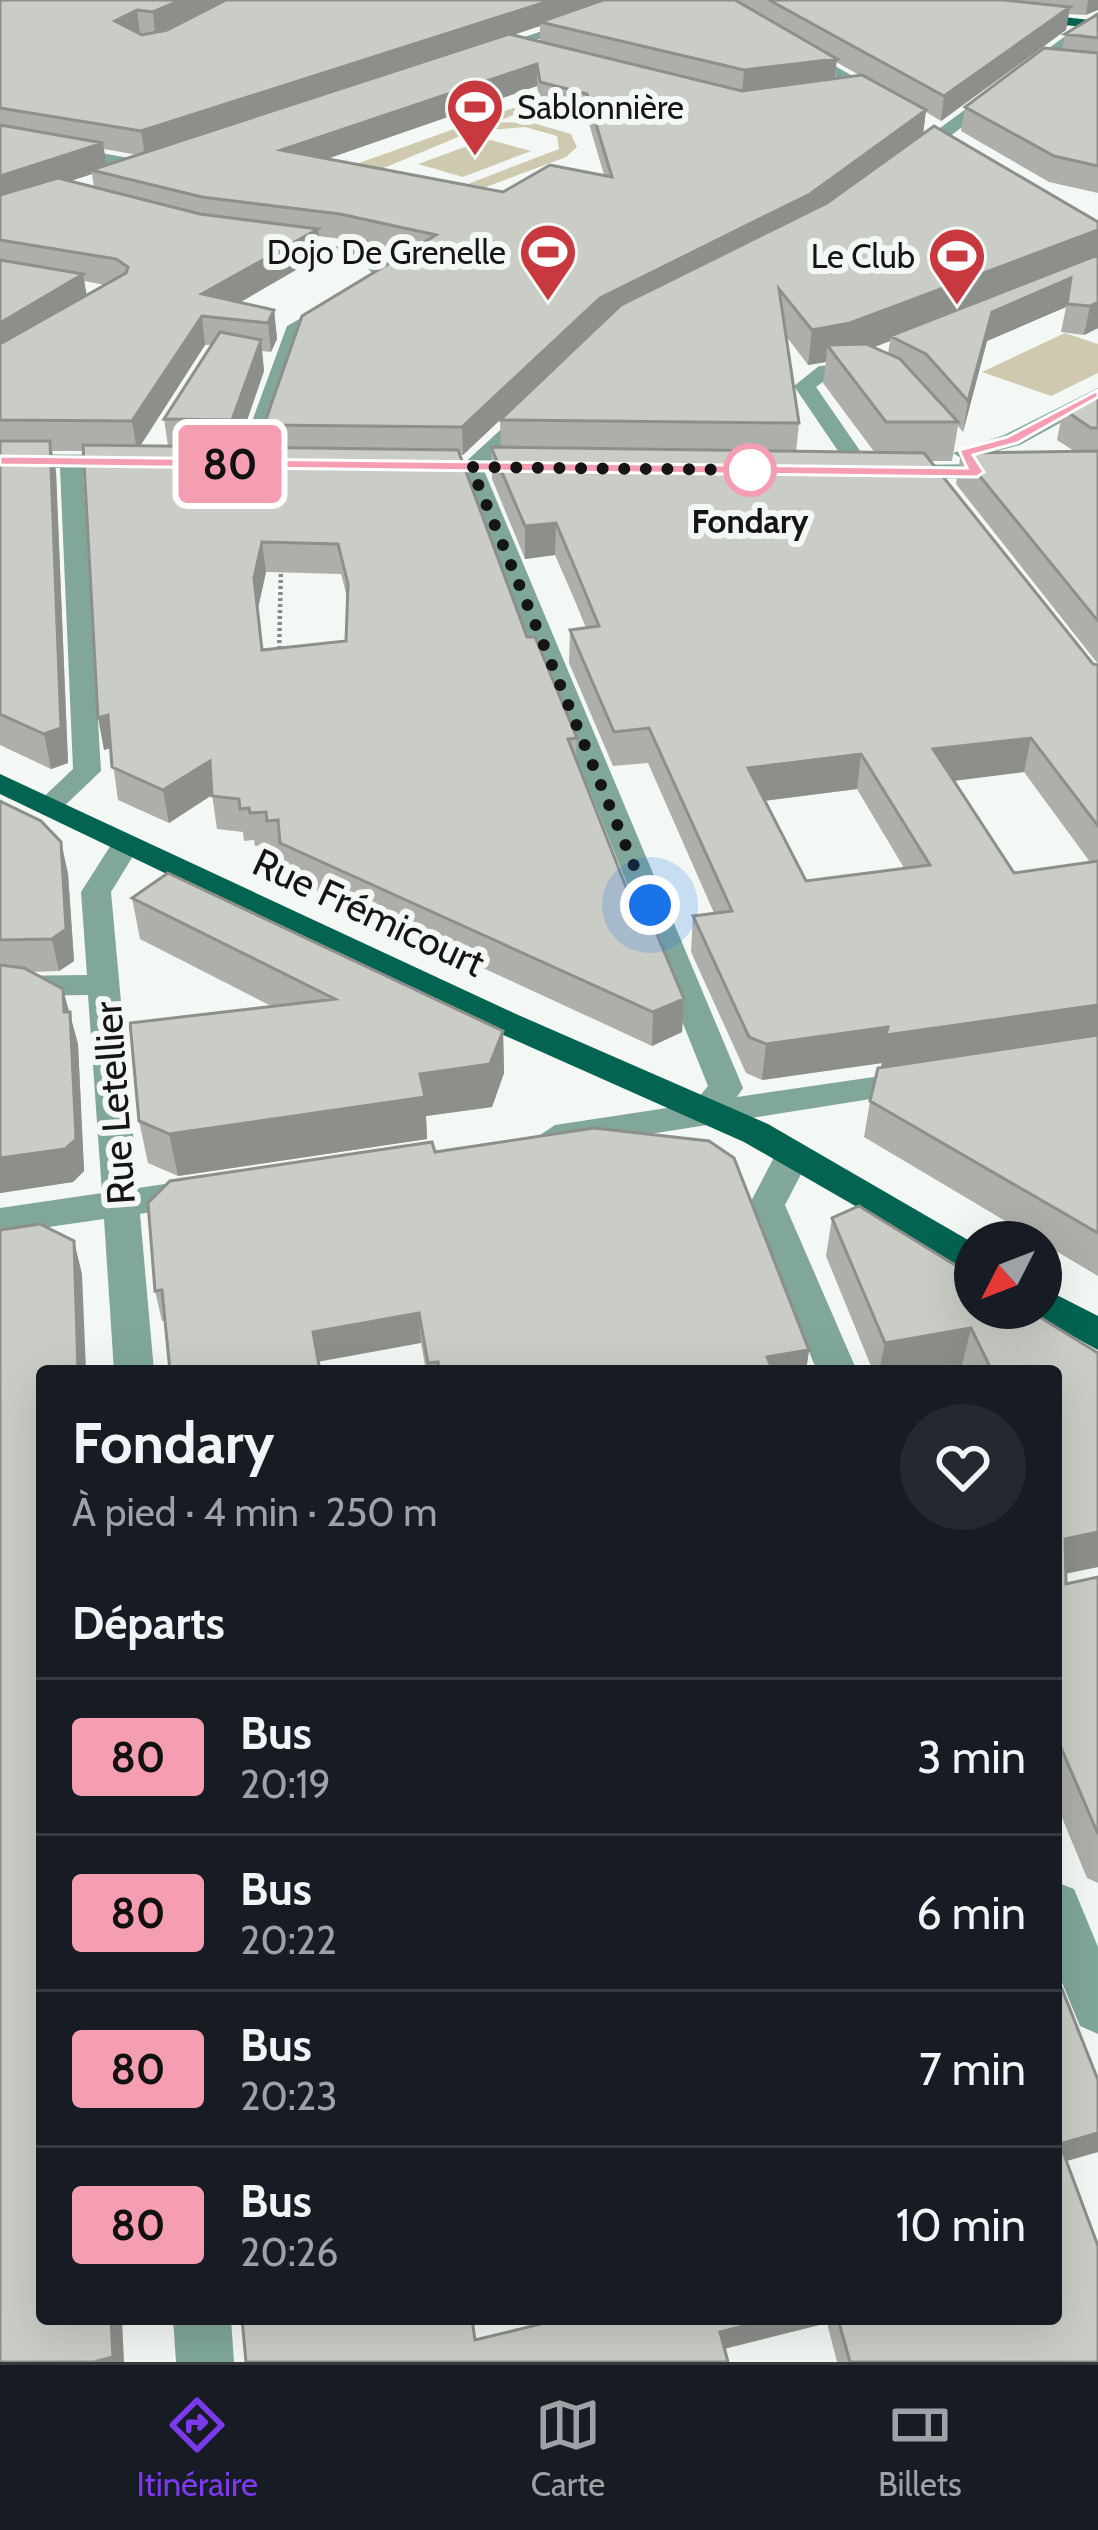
<!DOCTYPE html>
<html lang="fr">
<meta charset="utf-8">
<style>
body{margin:0;font-family:Cabin,sans-serif;background:#242831;color:#f1f3f6;height:100vh;display:flex;flex-direction:column;font-size:45px;white-space:nowrap}
*{box-sizing:border-box;margin:0}
p{font-size:39px;color:#9ea1a6}
.icon{flex:none;width:66px;height:66px;fill:none;stroke:currentColor;stroke-width:2;stroke-linecap:round;stroke-linejoin:round}
.map{position:relative;flex:1;overflow:hidden}
.sheet{position:absolute;left:36px;top:1365px;width:1026px;height:960px;display:flex;flex-direction:column;background:#171b24;border-radius:12px;box-shadow:0 12px 48px #0002}
.sheet>*{flex:none}
.badge{padding:0 24px;border-radius:9px;font-size:42px;line-height:78px}
.needle{width:78px;rotate:228deg}
.controls{position:absolute;left:954px;top:1221px;display:grid;gap:24px}
.controls a{display:grid;place-items:center;width:108px;height:108px;border-radius:50%;background:#171b24;box-shadow:0 12px 48px #0002;font-size:60px}
.you{position:absolute;width:60px;height:60px;margin:-30px;border:9px solid #fff;border-radius:50%;background:#1a73e8;box-shadow:0 0 0 18px #1a73e833}
.map>.badge{position:absolute;translate:-50% -50%;box-shadow:0 0 0 6px #fff}
h2{padding:0 36px;font-size:45px;line-height:108px}
.round{display:grid;place-items:center;flex:none;width:126px;height:126px;border-radius:63px;background:#242831}
.headline{display:flex;align-items:center;justify-content:space-between;height:204px;padding:0 36px}
h1{font-size:57px;font-weight:700;line-height:90px}
ul{padding:0;list-style:none}
li{display:flex;align-items:center;gap:36px;height:156px;padding:0 36px;border-top:3px solid #363941}
li div{flex:1}
li b{display:block;font-size:45px}
li em{font-style:normal}
li .badge{min-width:132px;font-weight:700;text-align:center}
.tabs{display:flex;justify-content:space-around;align-items:center;height:168px;border-top:3px solid #363941;background:#171b24;font-size:33px;color:#9ea1a6}
.tabs a{display:grid;justify-items:center;gap:6px}
.tabs .selected{color:#7c3aed}
.map>svg:first-child{display:block}
.green{fill:#cfcaaf;fill-rule:evenodd}
.lines{fill:none;stroke-linecap:round;stroke-linejoin:round}
.path-far1{stroke:#878a87;stroke-width:4.5;stroke-dasharray:3 3;stroke-linecap:butt}
.path{stroke:#878a87;stroke-width:9;stroke-dasharray:8 8;stroke-linecap:butt}
.minor{fill:#81a79b;fill-rule:evenodd}
.major{fill:#026451;fill-rule:evenodd}
.wall{fill:#aeafaa;fill-rule:evenodd}
.shaded-wall{fill:#8d8f8b}
.building{fill:#caccc6;stroke:#8d8f8b;stroke-width:3;fill-rule:evenodd}
.line{fill:#f59eb2;stroke:#fff;stroke-width:3}
.walk{stroke:#141514;stroke-width:12;stroke-dasharray:0 21.6}
.stop-dot{fill:#fff;stroke:#f59eb2;stroke-width:6}
.labels{text-anchor:middle;stroke-width:12;stroke-linejoin:round;paint-order:stroke}
.far-poi-label{font-size:33px;fill:#141514;stroke:#f3f8f4;text-anchor:end}
.far-stop-label{font-size:33px;font-weight:bold;fill:#141514;stroke:#f3f8f4}
.street-label{font-size:39px;fill:#141514;stroke:#f3f8f4}
</style>
<div class="map">
<svg width="1098" height="2362" viewBox="0 0 1098 2362">
<rect width="100%" height="100%" fill="#f3f8f4"/>
<path class="green" d="M 513,108 L 524,111 L 496,122 L 533,123 L 571,134 L 577,147 L 566,157 L 475,191 L 334,172 ZM 525,127 L 557,136 L 559,149 L 460,187 L 379,170 L 470,132 Z
M 487,139 L 531,151 L 463,177 L 418,164 Z
M 1065,333 L 1098,344 L 1098,373 L 1051,396 L 982,372 Z"/>
<g class="lines">
<path class="path-far1" d="M 279,655 L 281,568"/>
<path class="path" d="M 991,1229 L 1013,1242"/>
<path class="minor" d="M 634,0 L 655,0 L 486,57 L 474,54 Z
M 702,0 L 719,0 L 895,100 L 882,103 Z
M 1098,12 L 1098,23 L 911,166 L 899,166 L 899,158 Z
M 0,135 L 146,161 L 154,166 L 146,171 L 0,145 Z
M 271,237 L 372,251 L 384,257 L 393,276 L 383,291 L 303,333 L 258,465 L 247,472 L 236,465 L 287,326 L 375,276 L 360,260 L 265,246 L 265,238 Z
M 871,363 L 878,365 L 878,373 L 831,376 L 816,387 L 874,471 L 863,478 L 855,476 L 794,386 L 819,366 Z
M 1098,388 L 1098,402 L 1020,445 L 964,460 L 953,453 L 1004,435 Z
M 535,398 L 546,404 L 543,409 L 483,468 L 743,1088 L 737,1097 L 922,1070 L 934,1073 L 939,1081 L 934,1089 L 555,1149 L 537,1137 L 555,1125 L 693,1104 L 708,1086 L 460,467 Z
M 0,454 L 128,455 L 139,462 L 128,469 L 83,468 L 101,771 L 59,811 L 49,814 L 35,805 L 73,769 L 60,468 L 0,468 Z
M 1098,463 L 1098,477 L 892,479 L 881,472 L 892,465 Z
M 126,834 L 141,843 L 111,892 L 138,1188 L 198,1179 L 211,1183 L 216,1192 L 211,1201 L 140,1214 L 154,1371 L 114,1371 L 104,1219 L 0,1234 L 0,1208 L 102,1193 L 88,995 L 0,996 L 0,976 L 87,975 L 81,892 L 116,837 Z
M 794,1141 L 812,1153 L 785,1205 L 857,1371 L 817,1371 L 749,1205 L 781,1144 Z
M 1056,1882 L 1074,1889 L 1098,1947 L 1098,2034 L 1080,2026 L 1056,1968 Z
M 173,2319 L 231,2319 L 234,2362 L 176,2362 Z"/>
<path class="major" d="M 1021,12 L 1098,21 L 1098,29 L 1016,19 Z
M 0,774 L 516,1014 L 768,1124 L 975,1244 L 975,1275 L 744,1142 L 492,1030 L 0,794 Z
M 1041,1287 L 1098,1316 L 1098,1350 L 1027,1311 L 1041,1308 Z"/>
</g>
<path class="wall" d="M 0,0 L 1098,0 L 1086,15 L 1068,14 L 1066,30 L 941,121 L 926,112 L 923,133 L 1098,222 L 1098,328 L 1084,335 L 1061,332 L 1066,307 L 987,341 L 963,432 L 958,426 L 952,461 L 931,461 L 1093,664 L 1098,665 L 1098,1276 L 864,1137 L 870,1101 L 882,1063 L 762,1080 L 746,1073 L 691,952 L 693,916 L 714,913 L 648,763 L 613,766 L 569,663 L 570,630 L 586,628 L 575,601 L 555,555 L 525,559 L 492,479 L 491,447 L 501,448 L 500,420 L 463,455 L 460,455 L 527,637 L 577,738 L 576,760 L 642,927 L 684,999 L 682,1032 L 652,1046 L 284,876 L 281,853 L 271,853 L 270,844 L 255,846 L 254,840 L 244,841 L 243,832 L 217,829 L 212,795 L 169,823 L 118,800 L 111,748 L 104,750 L 83,451 L 52,451 L 56,472 L 68,763 L 51,769 L 0,745 ZM 540,26 L 540,42 L 513,35 ZM 836,62 L 861,76 L 835,79 ZM 537,86 L 540,104 L 587,117 L 604,175 L 503,192 L 327,159 ZM 104,149 L 132,154 L 137,155 L 106,165 ZM 92,174 L 94,187 L 70,181 ZM 318,236 L 342,239 L 406,253 L 264,425 L 267,447 L 238,447 L 264,371 L 262,351 L 271,352 L 277,339 L 274,310 L 240,302 L 320,256 ZM 84,281 L 105,285 L 86,295 ZM 786,336 L 808,365 L 826,362 L 823,383 L 875,453 L 796,452 L 799,423 ZM 890,341 L 888,354 L 873,347 ZM 205,345 L 212,345 L 164,419 L 168,446 L 140,446 ZM 266,572 L 341,574 L 348,601 L 346,641 L 262,650 L 258,608 ZM 1024,772 L 1090,862 L 1014,873 L 954,781 ZM 857,789 L 904,868 L 806,881 L 764,801 Z
M 1098,14 L 1098,193 L 1049,182 L 961,131 L 965,107 L 1062,50 L 1065,34 Z
M 1098,390 L 1098,664 L 956,484 L 961,453 L 1074,451 L 1057,440 L 1063,409 Z
M 0,801 L 61,842 L 68,874 L 74,961 L 59,971 L 31,972 L 69,1012 L 78,1044 L 84,1171 L 73,1182 L 0,1193 Z
M 132,898 L 503,1031 L 504,1073 L 492,1107 L 426,1116 L 427,1139 L 178,1176 L 148,1163 L 139,1121 L 271,1006 L 140,939 Z
M 435,1152 L 809,1350 L 806,1371 L 426,1371 L 421,1343 L 162,1321 L 155,1291 Z
M 832,1218 L 975,1308 L 1098,1353 L 1098,1567 L 1066,1574 L 1066,1584 L 1098,1577 L 1098,1883 L 1087,1878 L 1056,1803 L 1056,1371 L 964,1371 L 962,1366 L 936,1371 L 873,1371 L 826,1256 Z
M 1056,1974 L 1098,2080 L 1098,2152 L 1066,2161 L 1098,2362 L 837,2362 L 827,2323 L 724,2349 L 728,2362 L 475,2340 L 561,2319 L 1056,2319 Z"/>
<path class="shaded-wall" d="M 181,0 L 232,0 L 155,35 L 153,12 Z
M 552,0 L 620,0 L 540,22 L 540,26 L 145,156 L 141,131 Z
M 1088,0 L 1098,0 L 1098,10 L 1086,15 Z
M 1070,7 L 1066,30 L 941,121 L 944,96 Z
M 137,10 L 140,33 L 115,21 Z
M 837,59 L 834,83 L 742,94 L 744,70 Z
M 537,64 L 537,86 L 283,174 L 281,150 Z
M 926,110 L 923,134 L 808,219 L 600,325 L 463,455 L 462,427 L 600,298 Z
M 103,143 L 107,169 L 91,170 L 92,174 L 0,204 L 0,176 Z
M 318,229 L 320,256 L 215,317 L 202,294 Z
M 1098,230 L 1098,260 L 890,336 L 890,341 L 847,358 L 827,345 L 826,362 L 808,365 L 812,330 Z
M 83,274 L 88,302 L 0,356 L 0,323 Z
M 1071,278 L 1066,307 L 987,341 L 963,432 L 968,401 L 992,312 Z
M 1098,302 L 1098,328 L 1084,335 L 1090,306 Z
M 274,310 L 277,339 L 271,352 L 268,323 Z
M 202,316 L 205,345 L 137,451 L 132,421 Z
M 261,340 L 264,371 L 236,452 L 232,420 Z
M 50,441 L 56,472 L 68,763 L 51,769 L 44,734 Z
M 556,523 L 555,555 L 525,559 L 525,526 Z
M 262,542 L 266,572 L 258,608 L 254,578 Z
M 108,715 L 114,747 L 104,750 L 98,718 Z
M 1031,738 L 1024,772 L 927,784 L 933,749 Z
M 861,754 L 857,789 L 745,803 L 748,768 Z
M 210,761 L 215,793 L 169,823 L 163,790 Z
M 61,842 L 68,874 L 74,961 L 59,971 L 52,939 Z
M 63,989 L 78,1044 L 84,1171 L 73,1182 L 0,1193 L 0,1158 L 64,1012 Z
M 684,999 L 682,1032 L 652,1046 L 653,1012 Z
M 1098,1005 L 1098,1040 L 880,1071 L 882,1063 L 762,1080 L 766,1044 L 888,1027 Z
M 503,1031 L 504,1073 L 492,1107 L 426,1116 L 427,1139 L 178,1176 L 169,1134 L 420,1074 Z
M 74,1241 L 82,1274 L 86,1371 L 78,1371 Z
M 419,1313 L 421,1343 L 317,1362 L 313,1332 Z
M 971,1328 L 962,1366 L 936,1371 L 879,1371 L 885,1343 Z
M 809,1350 L 806,1371 L 766,1371 L 767,1357 Z
M 1098,1532 L 1098,1567 L 1056,1575 L 1065,1539 Z
M 1098,2133 L 1098,2152 L 1056,2164 L 1060,2144 Z
M 111,2319 L 122,2319 L 124,2362 L 94,2362 Z
M 771,2319 L 828,2319 L 827,2323 L 715,2351 L 720,2332 Z"/>
<path class="building" d="M 0,0 L 181,0 L 153,12 L 137,10 L 115,21 L 142,35 L 167,30 L 226,0 L 552,0 L 141,131 L 0,108 Z
M 603,0 L 735,0 L 837,59 L 744,70 L 540,22 Z
M 769,0 L 1003,0 L 1070,7 L 944,96 Z
M 1098,14 L 1098,38 L 1065,34 Z
M 509,34 L 742,91 L 862,75 L 926,110 L 810,194 L 600,298 L 462,427 L 264,425 L 302,316 L 436,235 L 340,214 L 202,197 L 91,170 ZM 537,64 L 540,82 L 587,94 L 612,177 L 550,165 L 503,192 L 281,150 Z
M 1044,48 L 1098,53 L 1098,166 L 1054,156 L 965,107 Z
M 0,125 L 103,143 L 0,176 Z
M 934,126 L 1098,222 L 1098,230 L 850,323 L 812,330 L 779,289 L 799,423 L 500,420 L 621,305 L 827,203 Z
M 58,178 L 200,214 L 318,229 L 202,294 L 274,310 L 268,323 L 202,316 L 132,421 L 0,420 L 0,344 L 126,273 L 128,267 L 116,259 L 0,240 L 0,195 Z
M 1098,255 L 1098,302 L 1090,306 L 1067,304 L 1071,278 L 992,312 L 968,401 L 926,354 L 890,336 Z
M 0,260 L 83,274 L 0,323 Z
M 220,332 L 261,340 L 232,420 L 164,419 Z
M 866,344 L 900,359 L 958,422 L 886,422 L 827,345 Z
M 1098,390 L 1098,428 L 1091,428 L 1063,409 Z
M 0,441 L 50,441 L 61,728 L 44,734 L 0,714 Z
M 83,445 L 458,450 L 527,637 L 535,637 L 577,738 L 568,739 L 635,910 L 642,927 L 653,925 L 684,999 L 653,1012 L 280,843 L 278,820 L 267,821 L 266,812 L 250,813 L 249,808 L 240,809 L 239,799 L 212,796 L 210,761 L 163,790 L 112,767 L 108,715 L 98,718 ZM 262,542 L 338,544 L 348,584 L 346,641 L 262,650 L 254,578 Z
M 491,447 L 924,453 L 1093,664 L 1098,665 L 1098,826 L 1031,738 L 933,749 L 1014,873 L 1098,861 L 1098,1005 L 886,1035 L 888,1027 L 766,1044 L 749,1037 L 693,916 L 732,911 L 649,728 L 614,732 L 570,630 L 599,626 L 575,568 L 556,523 L 525,526 ZM 861,754 L 930,865 L 806,881 L 748,768 Z
M 1098,451 L 1098,621 L 961,453 Z
M 0,801 L 41,821 L 61,842 L 66,929 L 52,939 L 0,940 Z
M 168,873 L 503,1031 L 490,1064 L 420,1074 L 425,1097 L 169,1134 L 139,1121 L 130,1023 L 335,999 L 132,898 Z
M 0,965 L 24,968 L 63,989 L 64,1012 L 70,1012 L 76,1139 L 65,1149 L 0,1158 Z
M 1098,1035 L 1098,1233 L 870,1101 L 878,1068 Z
M 594,1128 L 709,1141 L 734,1158 L 809,1350 L 767,1357 L 773,1371 L 439,1371 L 438,1362 L 428,1363 L 419,1313 L 313,1332 L 320,1371 L 170,1371 L 162,1290 L 155,1291 L 148,1203 L 170,1181 L 432,1142 L 435,1152 Z
M 859,1206 L 973,1276 L 975,1274 L 975,1308 L 1025,1308 L 1098,1353 L 1098,1532 L 1065,1539 L 1066,1584 L 1098,1577 L 1098,1834 L 1056,1736 L 1056,1371 L 992,1371 L 971,1328 L 885,1343 L 832,1218 Z
M 40,1224 L 74,1241 L 78,1371 L 42,1371 L 42,2319 L 111,2319 L 113,2357 L 94,2362 L 0,2362 L 0,1230 Z
M 1056,1974 L 1098,2080 L 1098,2133 L 1060,2144 L 1098,2246 L 1098,2362 L 850,2362 L 838,2319 L 1056,2319 Z
M 242,2319 L 472,2319 L 475,2340 L 561,2319 L 771,2319 L 720,2332 L 728,2362 L 246,2362 Z"/>
<path class="line" d="M 1098,390 L 1098,397 L 1017,443 L 973,455 L 984,472 L 977,477 L 0,465 L 0,456 L 967,468 L 959,450 L 1007,437 Z"/>
<g class="lines">
<path class="walk" d="M 650,905 L 471,467 L 750,470"/>
</g>
<defs>
<g id="stadium-pin" transform="scale(3)"><path d="M0 17L-7.5 6A9.5 9.5 0 1 1 7.5 6Z" fill="#c8383f" stroke="#f3f8f4"/><path d="M0-5a6.5 5 0 1 0 0 10a6.5 5 0 1 0 0-10ZM-3.5-1.8h7v3.6h-7Z" fill="#fff"/></g>
</defs>
<g fill-rule="evenodd">
<use href="#stadium-pin" x="475" y="107"/>
<use href="#stadium-pin" x="548" y="252"/>
<use href="#stadium-pin" x="957" y="256"/>
</g>
<circle class="stop-dot" cx="750" cy="470" r="24"/>
<g class="labels">
<g class="far-poi-label">
<text x="517" y="119" text-anchor="start">Sablonnière</text>
<text x="506" y="264">Dojo De Grenelle</text>
<text x="915" y="268">Le Club</text>
</g>
<g class="far-stop-label">
<text x="750" y="533">Fondary</text>
</g>
<g class="street-label">
<text transform="translate(369 912) rotate(25)" y="14">Rue Frémicourt</text>
<text transform="translate(114 1103) rotate(-94)" y="14">Rue Letellier</text>
</g>
</g>
</svg>
<div class="controls">
<a><svg class="needle" viewBox="-14 -14 28 28"><path d="M0-13l5 13h-10z" fill="#e53935"/><path d="M0 13l5-13h-10z" fill="#9ea1a6"/></svg></a>
</div>
<div class="you" style="left:650px;top:905px"></div>
<b class="badge" style="left:230px;top:464px;background:#f59eb2;color:#111">80</b>
<section class="sheet">
<div class="headline"><div><h1>Fondary</h1><p>À pied · 4 min · 250 m</p></div><a class="round"><svg class="icon" aria-label="heart" viewBox="0 0 24 24"><path d="M12 20l-8-8c-3-5 5-10 8-4 3-6 11-1 8 4z"/></svg></a></div>
<h2>Départs</h2>
<ul>
<li><span class="badge" style="background:#f59eb2;color:#111">80</span><div><b>Bus</b><p>20:19</p></div><em>3 min</em></li>
<li><span class="badge" style="background:#f59eb2;color:#111">80</span><div><b>Bus</b><p>20:22</p></div><em>6 min</em></li>
<li><span class="badge" style="background:#f59eb2;color:#111">80</span><div><b>Bus</b><p>20:23</p></div><em>7 min</em></li>
<li><span class="badge" style="background:#f59eb2;color:#111">80</span><div><b>Bus</b><p>20:26</p></div><em>10 min</em></li>
</ul>
</section>
</div>
<nav class="tabs">
<a class="selected"><svg class="icon" aria-label="directions" viewBox="0 0 24 24"><path d="M12 3l9 9-9 9-9-9zM9 14v-3h6M13 9l2 2-2 2"/></svg>Itinéraire</a>
<a><svg class="icon" aria-label="map" viewBox="0 0 24 24"><path d="M3 6l6-2 6 2 6-2v14l-6 2-6-2-6 2zM9 4v14M15 6v14"/></svg>Carte</a>
<a><svg class="icon" aria-label="tickets" viewBox="0 0 24 24"><path d="M3 7h18v10H3zM15 7v10"/></svg>Billets</a>
</nav>
